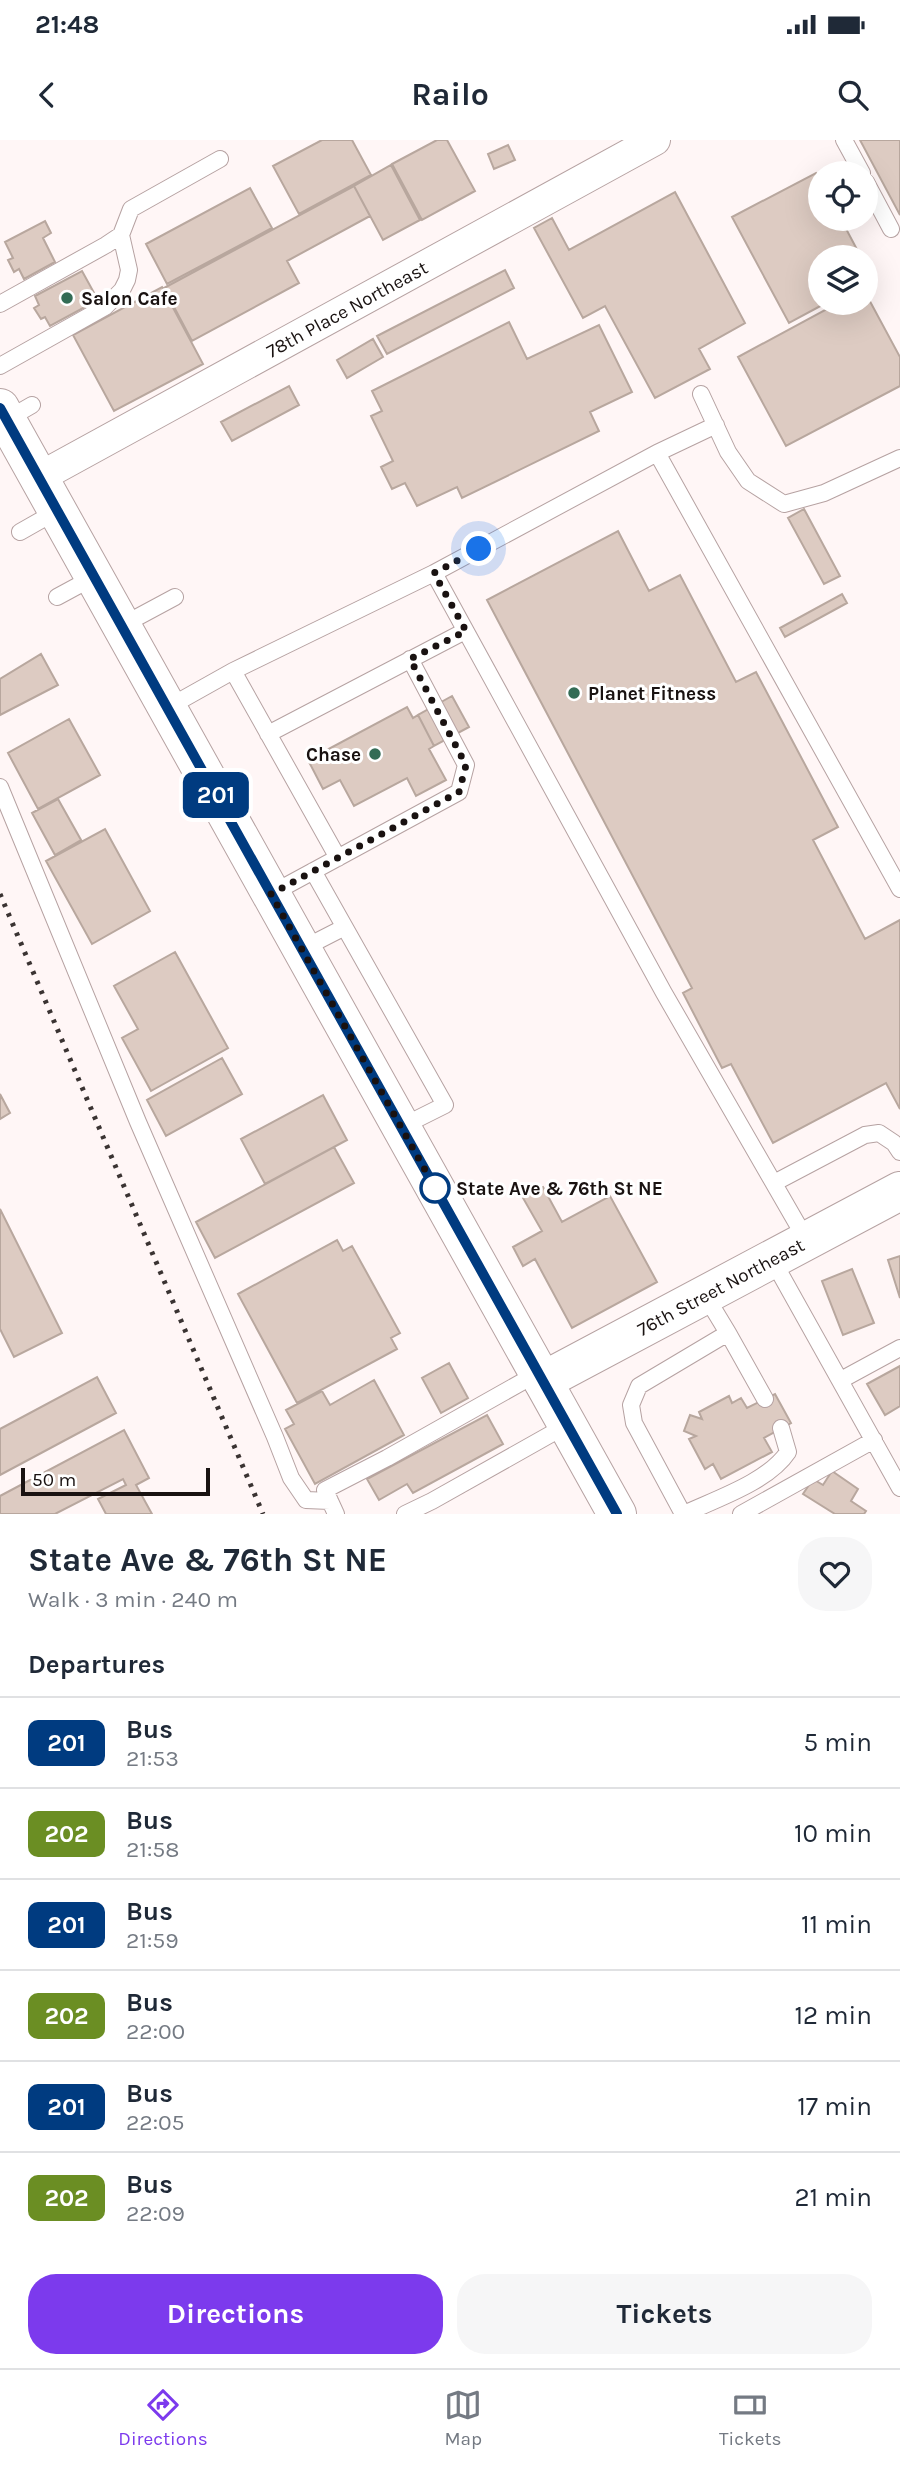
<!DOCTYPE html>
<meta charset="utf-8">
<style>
body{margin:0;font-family:Karla,sans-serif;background:#f6f6f7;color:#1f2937;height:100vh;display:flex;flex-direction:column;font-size:26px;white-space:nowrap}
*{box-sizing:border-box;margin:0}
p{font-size:23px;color:#747a83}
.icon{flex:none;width:38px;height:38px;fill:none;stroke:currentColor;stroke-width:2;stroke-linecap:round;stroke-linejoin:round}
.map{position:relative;height:1374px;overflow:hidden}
.panel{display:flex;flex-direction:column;background:#fff;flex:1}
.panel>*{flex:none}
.badge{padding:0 14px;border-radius:10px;font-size:24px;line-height:46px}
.buttons{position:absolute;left:808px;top:21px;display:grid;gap:14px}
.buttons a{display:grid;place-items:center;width:70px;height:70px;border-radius:50%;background:#fff;box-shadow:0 7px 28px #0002;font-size:35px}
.scale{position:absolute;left:21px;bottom:18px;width:189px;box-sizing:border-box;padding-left:7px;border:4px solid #191211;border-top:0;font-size:19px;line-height:24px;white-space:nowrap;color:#191211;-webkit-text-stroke:5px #fff;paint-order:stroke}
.you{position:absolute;width:35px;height:35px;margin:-18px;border:5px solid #fff;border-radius:50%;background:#1a73e8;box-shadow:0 0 0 10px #1a73e833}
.map>.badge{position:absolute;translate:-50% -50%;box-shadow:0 0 0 4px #fff}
h2{padding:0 28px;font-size:26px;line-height:63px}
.round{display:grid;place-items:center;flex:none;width:74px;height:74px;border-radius:28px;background:#f6f6f7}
.summary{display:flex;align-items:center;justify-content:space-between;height:119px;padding:0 28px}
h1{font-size:33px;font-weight:700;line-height:52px}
.cta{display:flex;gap:14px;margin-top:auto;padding:14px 28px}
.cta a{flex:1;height:80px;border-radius:28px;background:#7c3aed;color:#fff;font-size:28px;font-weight:700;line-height:80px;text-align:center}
.cta a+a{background:#f6f6f7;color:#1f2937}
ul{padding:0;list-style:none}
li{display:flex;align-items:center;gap:21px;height:91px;padding:0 28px;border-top:2px solid #e0e1e3}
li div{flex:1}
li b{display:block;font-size:26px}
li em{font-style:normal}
li .badge{min-width:77px;font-weight:700;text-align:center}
.status{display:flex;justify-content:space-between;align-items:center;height:49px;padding:0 35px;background:#fff;direction:ltr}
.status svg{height:19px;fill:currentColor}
header{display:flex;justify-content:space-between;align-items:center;height:91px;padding:0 28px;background:#fff;font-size:32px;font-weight:700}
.tab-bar{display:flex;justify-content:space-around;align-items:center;height:98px;border-top:2px solid #e0e1e3;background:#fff;font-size:19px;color:#747a83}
.tab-bar a{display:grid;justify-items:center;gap:4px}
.tab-bar .on{color:#7c3aed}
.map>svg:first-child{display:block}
.building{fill:#ddcbc2;stroke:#b8a79e;stroke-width:2}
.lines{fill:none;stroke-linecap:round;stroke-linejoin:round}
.lane-casing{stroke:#b6a2a2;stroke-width:18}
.street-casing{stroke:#b6a2a2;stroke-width:32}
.secondary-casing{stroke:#b6a2a2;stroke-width:40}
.primary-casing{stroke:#b6a2a2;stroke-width:40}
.lane{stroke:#fff;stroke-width:16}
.street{stroke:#fff;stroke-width:30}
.secondary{stroke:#fff;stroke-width:38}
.primary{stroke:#fff;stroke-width:38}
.rail{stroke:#3a3332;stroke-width:5;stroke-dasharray:3.5 7;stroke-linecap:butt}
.line-casing{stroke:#fff;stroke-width:16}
.line{stroke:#003b80;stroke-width:10}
.walk{stroke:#191211;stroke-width:7;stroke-dasharray:0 12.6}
.poi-dot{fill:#336c55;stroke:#fff;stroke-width:2.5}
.stop-dot{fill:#fff;stroke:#003b80;stroke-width:3.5}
.labels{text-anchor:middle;stroke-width:6;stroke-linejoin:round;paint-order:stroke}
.poi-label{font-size:19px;font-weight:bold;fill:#191211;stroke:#fff;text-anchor:start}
.street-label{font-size:19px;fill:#191211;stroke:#fff}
.stop-label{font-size:19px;font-weight:bold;fill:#191211;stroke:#fff;text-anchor:start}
</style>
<div class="status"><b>21:48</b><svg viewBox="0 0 49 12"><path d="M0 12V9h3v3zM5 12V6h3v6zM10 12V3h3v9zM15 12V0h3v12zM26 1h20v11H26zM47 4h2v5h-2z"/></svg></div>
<header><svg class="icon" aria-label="back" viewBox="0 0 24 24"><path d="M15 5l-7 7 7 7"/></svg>Railo<svg class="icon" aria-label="search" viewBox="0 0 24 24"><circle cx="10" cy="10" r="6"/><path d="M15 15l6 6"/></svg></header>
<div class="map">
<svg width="900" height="1374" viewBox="0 0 900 1374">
<rect width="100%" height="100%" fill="#fff6f6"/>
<path class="building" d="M 322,0 L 352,0 L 371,35 L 299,74 L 273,26 Z
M 437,0 L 447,0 L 475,51 L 422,80 L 392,24 Z
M 860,0 L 900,0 L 900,75 Z
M 508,5 L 515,20 L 494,29 L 488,14 Z
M 391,25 L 420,80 L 383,100 L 354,46 Z
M 816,33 L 821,42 L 821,79 L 857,79 L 844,85 L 861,117 L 821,117 L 821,163 L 826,163 L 789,183 L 732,77 Z
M 354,46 L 370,76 L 287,121 L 299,143 L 192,201 L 164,148 Z
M 250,48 L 272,88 L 167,144 L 146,104 Z
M 675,52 L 745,183 L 699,209 L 710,229 L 655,258 L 605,166 L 583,178 L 534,88 L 552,78 L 569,110 Z
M 45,81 L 51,93 L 43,98 L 55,122 L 24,139 L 19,129 L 14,132 L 8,120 L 13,118 L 5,102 Z
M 505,130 L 514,148 L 387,214 L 377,196 Z
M 82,131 L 98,160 L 50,186 L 45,177 L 41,179 L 34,168 L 39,165 L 35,156 Z
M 162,147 L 203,224 L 114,271 L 73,195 Z
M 866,154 L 900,217 L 900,246 L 786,306 L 738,217 L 838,163 L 866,163 Z
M 509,182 L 527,219 L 599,185 L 632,252 L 590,272 L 599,291 L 462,358 L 457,347 L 417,366 L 405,343 L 392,349 L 381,327 L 393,321 L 371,276 L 382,271 L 372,251 Z
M 373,199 L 383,217 L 347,238 L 337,220 Z
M 289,246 L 299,265 L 232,301 L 221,282 Z
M 804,369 L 840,436 L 824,444 L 788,378 Z
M 618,391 L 649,451 L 680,435 L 736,542 L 756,532 L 838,687 L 813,700 L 865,799 L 900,780 L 900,969 L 886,943 L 773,1003 L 731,924 L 722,928 L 683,853 L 692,848 L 487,460 Z
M 842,454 L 847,463 L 785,497 L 780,488 Z
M 41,514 L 58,545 L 0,575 L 0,539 Z
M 452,556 L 469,587 L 434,606 L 418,575 Z
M 407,567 L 413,578 L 418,575 L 434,606 L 429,609 L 446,640 L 416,656 L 407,638 L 354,666 L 340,640 L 323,649 L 308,620 Z
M 69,579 L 100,635 L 38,669 L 8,613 Z
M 58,659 L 81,700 L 55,715 L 32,673 Z
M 105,689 L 150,771 L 92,804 L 46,721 Z
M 175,812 L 228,908 L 151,951 L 122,898 L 138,889 L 114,846 Z
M 222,918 L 242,954 L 166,996 L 147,960 Z
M 0,954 L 10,973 L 0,979 Z
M 323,955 L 347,1000 L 265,1044 L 241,999 Z
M 334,1007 L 354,1043 L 215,1118 L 196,1082 Z
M 543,1047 L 562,1082 L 610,1056 L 657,1142 L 572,1188 L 535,1119 L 523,1126 L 513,1107 L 542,1091 L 523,1058 Z
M 0,1069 L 62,1193 L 14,1217 L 0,1189 Z
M 337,1100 L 343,1111 L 352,1106 L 400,1193 L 391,1198 L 397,1209 L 297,1263 L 238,1154 Z
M 900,1116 L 900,1158 L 888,1120 Z
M 852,1129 L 874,1183 L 843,1195 L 822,1141 Z
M 449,1223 L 468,1258 L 441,1273 L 422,1238 Z
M 900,1226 L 900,1266 L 885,1275 L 867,1244 Z
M 97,1237 L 116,1273 L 0,1335 L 0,1289 Z
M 374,1240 L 404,1295 L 315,1344 L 285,1289 L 294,1284 L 286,1270 L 322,1251 L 330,1265 Z
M 775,1254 L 791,1283 L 764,1298 L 772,1312 L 721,1339 L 713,1324 L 705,1329 L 689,1299 L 696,1296 L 684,1291 L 690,1275 L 702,1279 L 699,1272 L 729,1256 L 732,1263 L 741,1258 L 747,1268 Z
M 487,1275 L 503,1304 L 413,1353 L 407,1344 L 379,1360 L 367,1339 Z
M 124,1290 L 149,1338 L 136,1345 L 152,1374 L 106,1374 L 98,1359 L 126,1345 L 123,1339 L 55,1374 L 0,1374 L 0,1356 Z
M 832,1331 L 858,1349 L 851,1361 L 866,1371 L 864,1374 L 835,1374 L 803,1354 L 813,1339 L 823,1345 Z"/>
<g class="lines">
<g class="lane-casing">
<path id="lane" d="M 844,0 L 862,33
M 866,42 L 891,89
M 0,164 L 106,105 L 121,95 L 131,69 L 220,19
M 0,226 L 105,167 L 122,150 L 127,140 L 129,130 L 121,95
M 701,254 L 728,312 L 748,341 L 784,364 L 824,353 L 900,318
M 6,280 L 32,265
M 657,313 L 716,285
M 20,392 L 57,371
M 434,433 L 664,853 L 807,1101
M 57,457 L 94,437
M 121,486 L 175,457
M 233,531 L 434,433 L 657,313 L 900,749
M 167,568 L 233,531 L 338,718
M 268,594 L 465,491
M 0,647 L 138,982 L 275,1297 L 291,1338 L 306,1360 L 330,1361
M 313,731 L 445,965 L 401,987
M 271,754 L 459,652 L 466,625 L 410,519
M 302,809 L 343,788
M 774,1043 L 865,995 L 879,993 L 894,1003 L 900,1012
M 772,1119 L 900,1348
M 728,1193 L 765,1259
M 841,1240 L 900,1208
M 336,1374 L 325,1350 L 387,1318 L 538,1233
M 405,1374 L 432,1361 L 567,1285
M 683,1374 L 634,1283 L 631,1265 L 639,1246 L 728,1193 L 705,1155
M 684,1374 C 716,1359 768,1342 788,1312 L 781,1288
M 741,1374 L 874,1300"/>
</g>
<g class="street-casing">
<g id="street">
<path id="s1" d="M 38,338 L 655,0"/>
</g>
</g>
<g class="secondary-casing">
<g id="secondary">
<path id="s2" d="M 543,1241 L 900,1051"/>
</g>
</g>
<g class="primary-casing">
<path id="primary" d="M 0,268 L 617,1374"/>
</g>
<use href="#lane" class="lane"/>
<use href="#street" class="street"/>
<use href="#secondary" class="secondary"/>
<use href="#primary" class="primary"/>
<path class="rail" d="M 0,754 L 263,1374"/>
</g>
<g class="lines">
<g class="line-casing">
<path id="line" d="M 0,268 L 617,1374"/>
</g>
<use href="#line" class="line"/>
<path class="walk" d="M 435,1048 L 439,1055 L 271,754 L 459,652 L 466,625 L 410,519 L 466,491 L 434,433 L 479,409"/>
</g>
<g class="poi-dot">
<circle cx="67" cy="158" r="7"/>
<circle cx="574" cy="553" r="7"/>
<circle cx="375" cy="614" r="7"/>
</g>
<circle class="stop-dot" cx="435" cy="1048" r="14"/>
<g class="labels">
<g class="poi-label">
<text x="81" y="165">Salon Cafe</text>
<text x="588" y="560">Planet Fitness</text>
<text x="361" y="621" text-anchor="end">Chase</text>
</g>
<g class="street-label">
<text dy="7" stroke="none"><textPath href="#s1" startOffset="352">78th Place Northeast</textPath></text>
<text dy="7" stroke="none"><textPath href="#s2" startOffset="201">76th Street Northeast</textPath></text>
</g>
<g class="stop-label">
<text x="456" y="1055">State Ave &amp; 76th St NE</text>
</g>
</g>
</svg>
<div class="buttons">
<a><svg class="icon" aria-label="locate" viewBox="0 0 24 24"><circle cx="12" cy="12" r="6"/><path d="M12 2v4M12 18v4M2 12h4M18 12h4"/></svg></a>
<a><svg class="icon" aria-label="layers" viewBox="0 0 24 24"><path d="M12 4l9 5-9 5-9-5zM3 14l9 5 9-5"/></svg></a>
</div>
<div class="scale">50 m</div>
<div class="you" style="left:479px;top:409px"></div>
<b class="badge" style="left:216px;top:655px;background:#003b80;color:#fff">201</b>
</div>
<section class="panel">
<div class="summary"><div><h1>State Ave &amp; 76th St NE</h1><p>Walk · 3 min · 240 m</p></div><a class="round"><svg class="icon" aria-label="heart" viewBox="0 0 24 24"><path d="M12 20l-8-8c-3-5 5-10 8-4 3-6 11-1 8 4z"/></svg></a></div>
<h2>Departures</h2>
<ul>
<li><span class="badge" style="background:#003b80;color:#fff">201</span><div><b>Bus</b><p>21:53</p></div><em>5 min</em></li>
<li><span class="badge" style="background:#6b8e23;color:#fff">202</span><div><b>Bus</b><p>21:58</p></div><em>10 min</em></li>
<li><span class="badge" style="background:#003b80;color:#fff">201</span><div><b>Bus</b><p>21:59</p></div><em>11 min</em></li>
<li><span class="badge" style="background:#6b8e23;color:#fff">202</span><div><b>Bus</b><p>22:00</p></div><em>12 min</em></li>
<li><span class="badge" style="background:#003b80;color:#fff">201</span><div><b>Bus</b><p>22:05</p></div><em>17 min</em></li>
<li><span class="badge" style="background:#6b8e23;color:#fff">202</span><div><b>Bus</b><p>22:09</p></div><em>21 min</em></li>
</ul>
<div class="cta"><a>Directions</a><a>Tickets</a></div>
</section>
<nav class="tab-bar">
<a class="on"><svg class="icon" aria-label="directions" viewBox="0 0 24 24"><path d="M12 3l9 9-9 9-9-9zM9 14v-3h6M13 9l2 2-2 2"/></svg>Directions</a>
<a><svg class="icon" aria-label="map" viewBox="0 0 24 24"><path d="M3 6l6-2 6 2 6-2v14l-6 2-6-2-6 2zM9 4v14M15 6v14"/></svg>Map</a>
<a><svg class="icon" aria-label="tickets" viewBox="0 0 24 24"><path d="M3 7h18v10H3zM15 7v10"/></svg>Tickets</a>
</nav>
